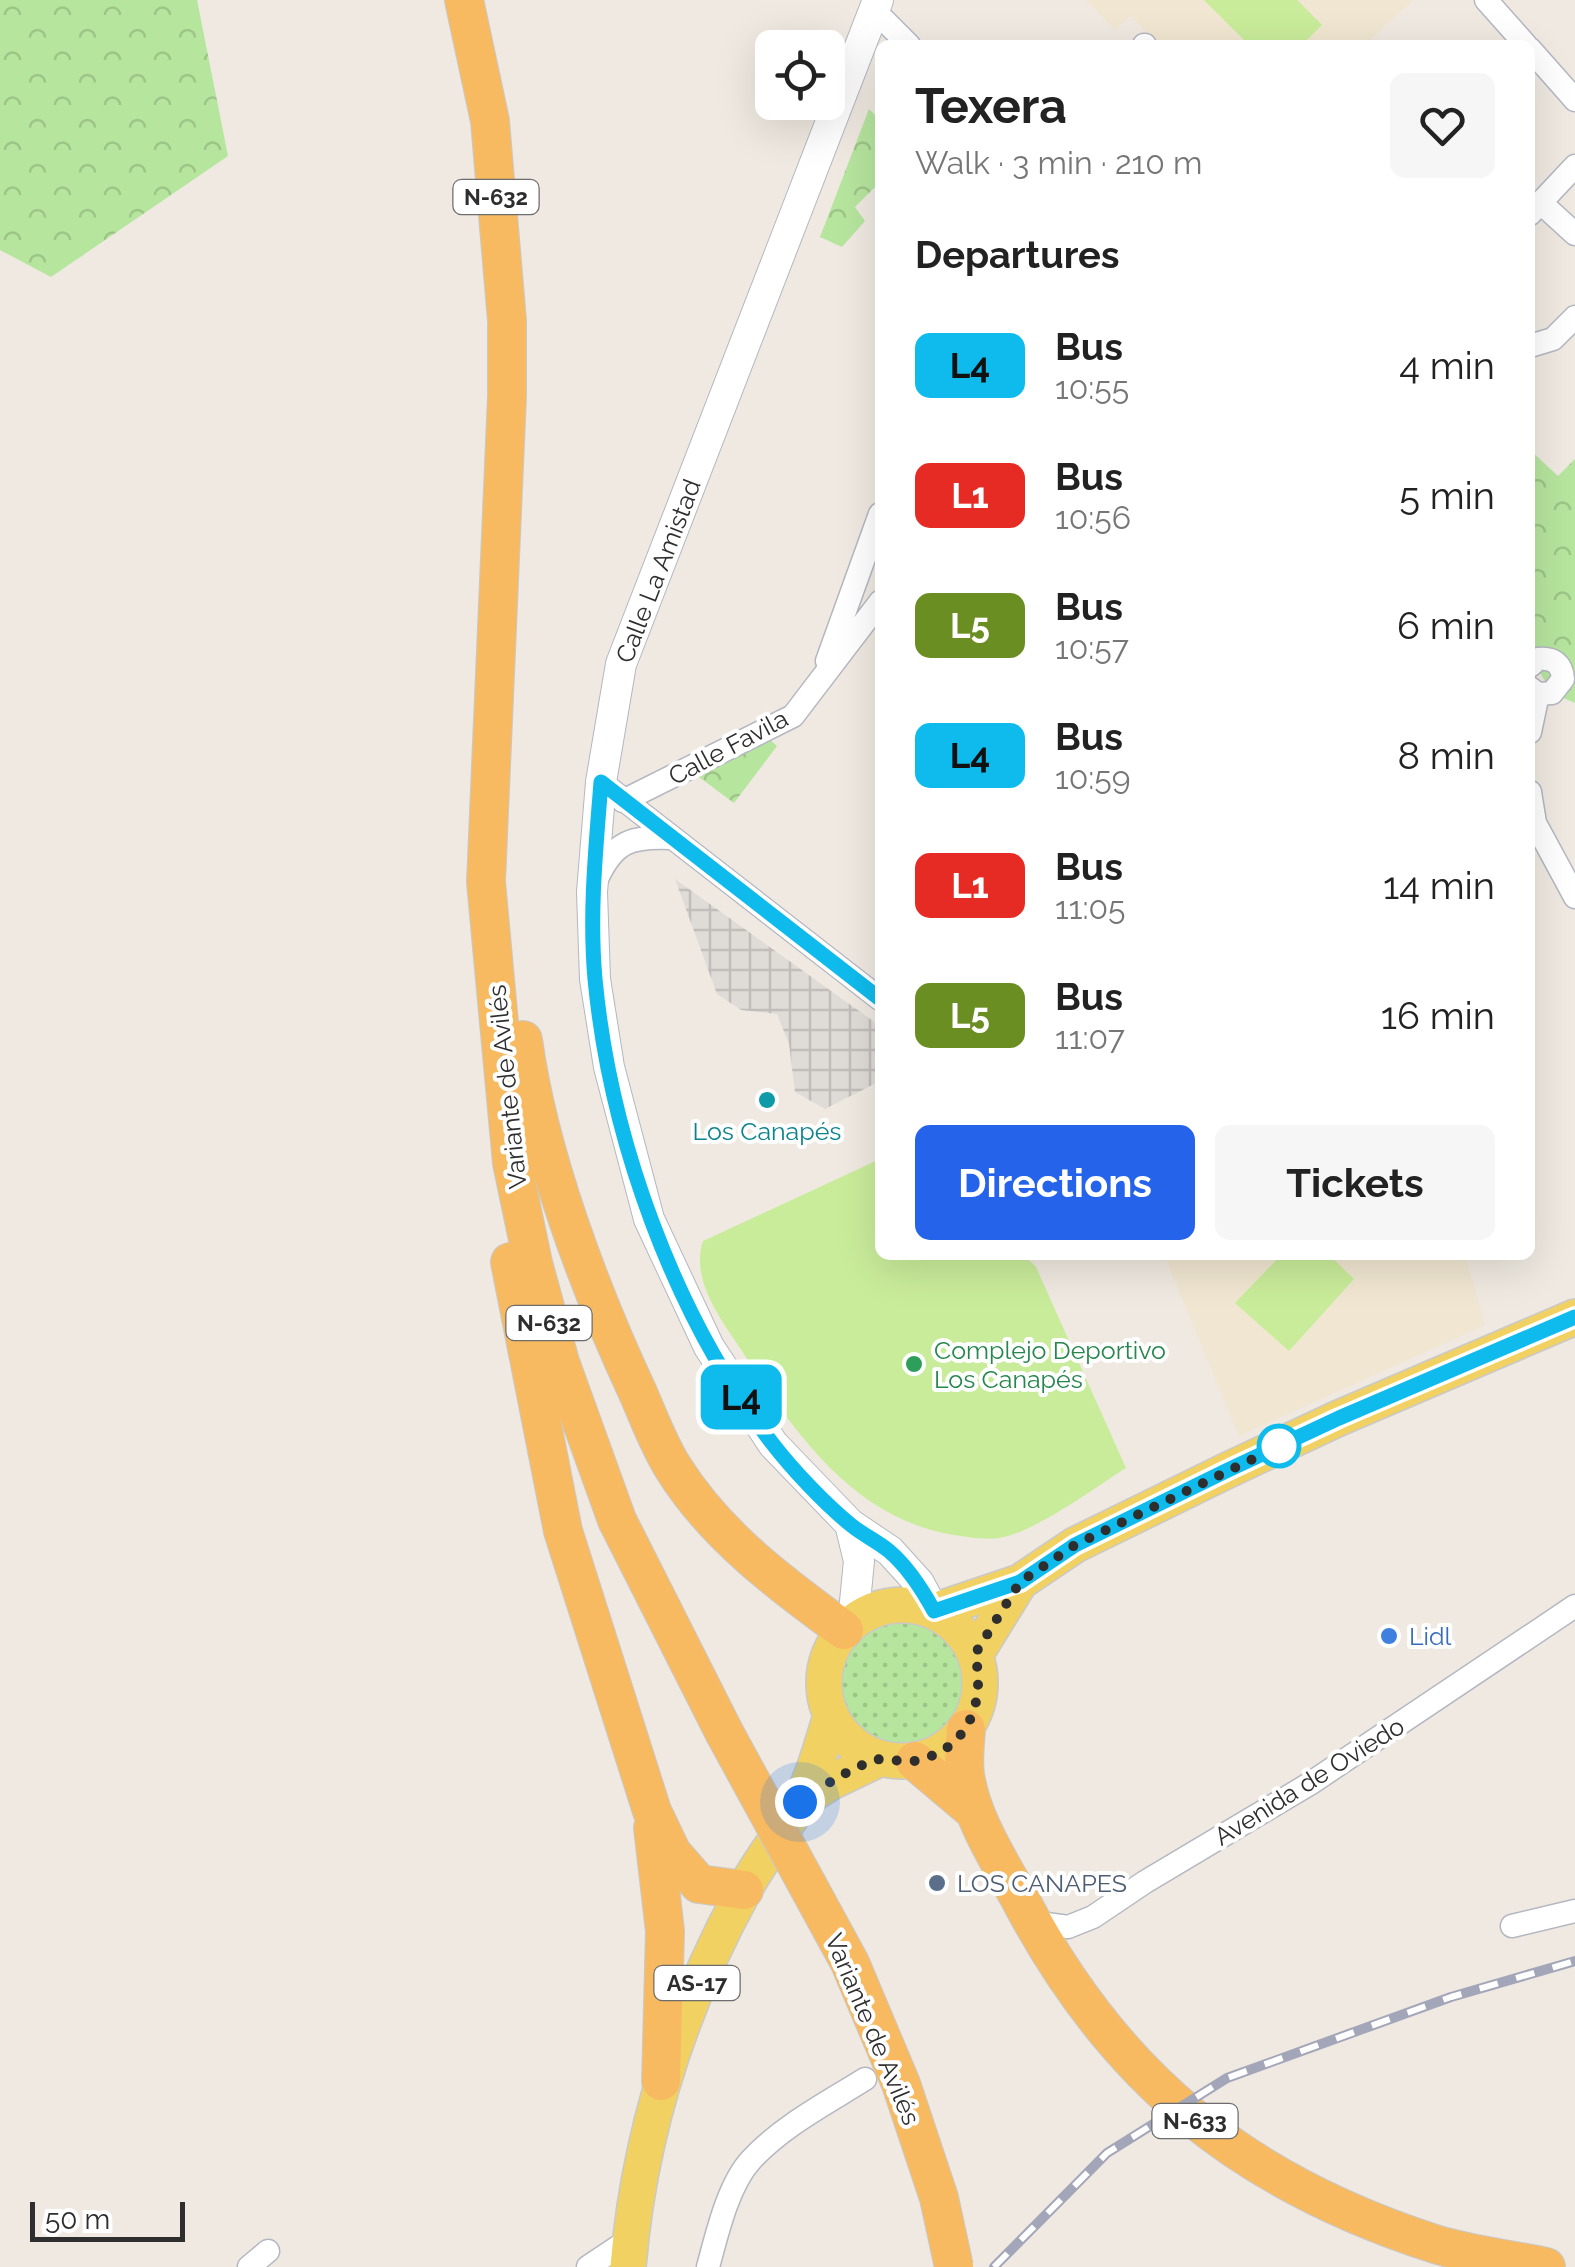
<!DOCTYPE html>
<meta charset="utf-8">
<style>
body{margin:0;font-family:Raleway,sans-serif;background:#f6f6f6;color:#222;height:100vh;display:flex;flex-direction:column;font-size:38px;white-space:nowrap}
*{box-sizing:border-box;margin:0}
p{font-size:32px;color:#767676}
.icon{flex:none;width:55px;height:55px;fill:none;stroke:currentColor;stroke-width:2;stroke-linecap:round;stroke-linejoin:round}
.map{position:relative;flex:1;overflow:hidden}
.sheet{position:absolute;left:875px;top:40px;width:660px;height:1220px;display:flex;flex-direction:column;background:#fff;border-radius:15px;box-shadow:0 10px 40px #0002}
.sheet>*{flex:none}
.badge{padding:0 20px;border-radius:15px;font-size:35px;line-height:65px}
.tools{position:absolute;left:755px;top:30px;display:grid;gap:20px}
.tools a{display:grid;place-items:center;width:90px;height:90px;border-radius:15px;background:#fff;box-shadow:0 10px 40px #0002;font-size:50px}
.scale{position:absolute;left:30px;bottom:25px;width:155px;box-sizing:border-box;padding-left:10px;border:5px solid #2e2e2e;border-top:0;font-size:28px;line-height:35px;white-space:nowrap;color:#2e2e2e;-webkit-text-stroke:8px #fff;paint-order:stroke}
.you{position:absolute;width:50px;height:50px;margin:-25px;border:8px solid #fff;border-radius:50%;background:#1a73e8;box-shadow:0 0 0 15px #1a73e833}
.map>.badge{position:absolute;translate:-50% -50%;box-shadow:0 0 0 5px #fff}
h2{padding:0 40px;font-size:38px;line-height:90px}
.round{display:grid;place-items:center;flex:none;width:105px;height:105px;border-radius:15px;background:#f6f6f6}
.head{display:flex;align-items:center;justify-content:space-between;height:170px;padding:0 40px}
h1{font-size:48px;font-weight:700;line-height:75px}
.button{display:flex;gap:20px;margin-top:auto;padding:20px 40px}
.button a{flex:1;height:115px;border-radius:15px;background:#2563eb;color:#fff;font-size:40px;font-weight:700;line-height:115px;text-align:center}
.button a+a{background:#f6f6f6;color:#222}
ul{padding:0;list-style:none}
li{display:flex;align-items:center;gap:30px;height:130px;padding:0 40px}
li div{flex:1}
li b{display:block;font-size:38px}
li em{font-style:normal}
li .badge{min-width:110px;font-weight:700;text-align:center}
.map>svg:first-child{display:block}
.education{fill:#f0e6d1}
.grass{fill:url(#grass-dots)}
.forest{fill:url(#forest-crowns)}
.pitch{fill:#c9ec9a}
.plaza{fill:url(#plaza-grid)}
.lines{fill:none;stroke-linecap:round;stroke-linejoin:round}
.minor-casing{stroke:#b4b7c1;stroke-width:25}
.secondary-casing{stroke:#b4b7c1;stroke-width:32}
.primary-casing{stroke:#c9c9c9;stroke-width:38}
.trunk-casing{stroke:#c9c9c9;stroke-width:40}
.minor{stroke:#fff;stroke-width:22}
.secondary{stroke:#fff;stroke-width:30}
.primary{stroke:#f2d163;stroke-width:35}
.trunk{stroke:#f8ba60;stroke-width:38}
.rail-casing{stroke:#a3a6b8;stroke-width:10}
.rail{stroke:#fff;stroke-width:6;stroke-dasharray:19;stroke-linecap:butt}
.trunk-bridge-casing{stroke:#c9c9c9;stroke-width:40;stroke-linecap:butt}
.trunk-bridge{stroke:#f8ba60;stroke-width:38}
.line-casing{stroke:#fff;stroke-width:22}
.line{stroke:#0fbbed;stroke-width:15}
.walk{stroke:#2e2e2e;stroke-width:10;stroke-dasharray:0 18}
.culture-dot{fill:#0f9aa8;stroke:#fff;stroke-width:4}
.leisure-dot{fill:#2e9e5b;stroke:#fff;stroke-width:4}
.stop-dot{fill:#fff;stroke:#0fbbed;stroke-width:5}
.shop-dot{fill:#3f7fe0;stroke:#fff;stroke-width:4}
.service-dot{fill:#5c6f8a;stroke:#fff;stroke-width:4}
.labels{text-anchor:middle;stroke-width:8;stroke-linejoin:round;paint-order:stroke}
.shield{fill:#fff;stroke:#6d6d6d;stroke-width:2.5}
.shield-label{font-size:22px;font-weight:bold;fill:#2e2e2e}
.street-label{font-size:25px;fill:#2e2e2e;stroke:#fff}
.culture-label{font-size:25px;fill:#0d838f;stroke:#fff}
.leisure-label{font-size:25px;fill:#27864d;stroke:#fff;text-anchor:start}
.shop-label{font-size:25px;fill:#366cbe;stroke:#fff;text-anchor:start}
.service-label{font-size:25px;fill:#4e5e75;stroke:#fff;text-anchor:start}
</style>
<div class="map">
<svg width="1575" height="2267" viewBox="0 0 1575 2267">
<defs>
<pattern id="grass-dots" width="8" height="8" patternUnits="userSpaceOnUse" patternTransform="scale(2.5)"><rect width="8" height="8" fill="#b6e59e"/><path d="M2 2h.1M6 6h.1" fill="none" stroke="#9dc588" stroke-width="1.8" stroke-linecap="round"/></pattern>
<pattern id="forest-crowns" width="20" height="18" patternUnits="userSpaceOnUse" patternTransform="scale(2.5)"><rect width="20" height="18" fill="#b6e59e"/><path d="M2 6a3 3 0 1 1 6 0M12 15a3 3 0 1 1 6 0" fill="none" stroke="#9dc588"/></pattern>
<pattern id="plaza-grid" width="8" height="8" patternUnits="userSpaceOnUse" patternTransform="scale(2.5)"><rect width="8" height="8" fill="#dfdcd8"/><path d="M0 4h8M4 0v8" fill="none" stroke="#c0bdba"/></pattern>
</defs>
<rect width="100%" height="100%" fill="#efe9e1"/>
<path class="education" d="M 1086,0 L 1413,0 L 1370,40 L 1370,45 L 1160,45 L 1130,16 L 1115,30 Z
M 1164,1255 L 1465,1255 L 1485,1325 L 1239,1436 Z"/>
<path class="grass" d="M842 1684a61 61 0 1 1 122 0a61 61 0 1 1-122 0Z"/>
<path class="forest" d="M 0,0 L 197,0 L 228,156 L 51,277 L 0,250 Z
M 869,109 L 880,120 L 880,182 L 855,207 L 865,221 L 842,247 L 820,237 Z
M 1530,450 L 1558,476 L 1575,459 L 1575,703 L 1552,693 L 1530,656 Z
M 768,738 L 777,746 L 734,803 L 695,774 Z"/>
<path class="pitch" d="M 1204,0 L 1297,0 L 1322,25 L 1302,45 L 1249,45 Z
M 880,1159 L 880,1255 L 1024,1255 L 1036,1267 L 1126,1468 C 1094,1488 1034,1533 999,1538 C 986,1540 967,1537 954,1535 C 853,1519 793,1431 742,1351 C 721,1319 690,1280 703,1241 Z
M 1281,1255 L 1329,1255 L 1354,1279 L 1289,1351 L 1235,1303 Z"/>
<path class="plaza" d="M 675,879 L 880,1026 L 880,1081 L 825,1109 L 795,1092 L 789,1044 L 777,1014 L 741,1010 L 717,994 Z"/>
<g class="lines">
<g class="minor-casing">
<path id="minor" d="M 1486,0 L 1526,45
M 874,10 L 909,45
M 1144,45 L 1145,45
M 1530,49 L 1575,100
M 1541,203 L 1575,234
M 1530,214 L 1575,166
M 1530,346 L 1553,339 L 1575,317
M 827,661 L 880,514
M 1530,666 L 1538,659 C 1553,657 1562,664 1563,679 L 1552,693 L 1538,694 L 1530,688
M 1530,732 L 1538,694
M 601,782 L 880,999
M 1530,792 L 1535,823 L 1575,897
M 623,801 L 793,716 L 880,602
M 597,879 C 614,841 632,836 672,838
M 1032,1922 L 1068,1927 L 1093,1917 L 1145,1882 L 1311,1783 L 1575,1606
M 1512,1926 L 1575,1911
M 249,2267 L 268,2251
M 588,2267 L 630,2239
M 708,2267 C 717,2234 728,2185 751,2160 C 782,2126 827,2103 865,2079"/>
</g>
<g class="secondary-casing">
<path id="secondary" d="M 878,0 L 621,664 L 601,782 L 592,892 L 595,979 L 609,1067 L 649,1219 L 709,1347 L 773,1444 L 850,1524 L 890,1551 L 919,1583 L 934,1611
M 850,1524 L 859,1561 L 853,1622"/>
</g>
<g class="primary-casing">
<path id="primary" d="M824 1683a78 78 0 1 1 156 0a78 78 0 1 1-156 0Z
M 934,1611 L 1020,1582 L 1075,1545 L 1228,1470 L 1339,1418 L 1575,1317
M 975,1655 L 1020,1582
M 800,1802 L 831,1782 L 879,1759
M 628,2267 C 639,2134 679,2009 743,1892 C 759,1861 783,1833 800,1802 C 814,1775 822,1745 831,1716"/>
</g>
<g class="trunk-casing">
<path id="trunk" d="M 464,0 L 490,121 L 507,321 L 507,396 L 486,882 L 512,1163 L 533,1263 L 560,1362 L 617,1520 L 724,1732
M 523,1040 C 539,1155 589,1288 638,1393 C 649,1418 659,1446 674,1469 C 716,1536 781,1584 844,1630
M 510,1262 L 563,1531 L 652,1811 L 672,1853 L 699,1884 L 744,1890
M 966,1729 C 965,1744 963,1760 965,1775 C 972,1820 999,1860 1020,1899 C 1114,2079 1243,2182 1435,2244 C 1470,2255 1510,2259 1546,2267
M 915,1761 L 973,1810
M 653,1828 L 665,1931 L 661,2081"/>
</g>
<use href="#minor" class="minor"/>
<use href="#secondary" class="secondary"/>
<use href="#primary" class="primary"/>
<use href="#trunk" class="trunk"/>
<g class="rail-casing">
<path id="rail" d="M 994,2267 L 1107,2153 L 1227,2078 L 1451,1997 L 1575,1961"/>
</g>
<use href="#rail" class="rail"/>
<g class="trunk-bridge-casing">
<path id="trunk-bridge" d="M 724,1732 L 850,1963 L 901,2084 L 939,2198 L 954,2267"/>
</g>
<use href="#trunk-bridge" class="trunk-bridge"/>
</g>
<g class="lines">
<g class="line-casing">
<path id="line" d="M 880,999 L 601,782 C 596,847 589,913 595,979 C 610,1138 674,1316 772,1443 C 792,1469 825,1504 851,1525 C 863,1535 877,1541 889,1551 C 908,1567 922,1589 934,1611 L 1020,1582 L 1075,1545 L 1228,1470 L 1339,1418 L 1575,1317"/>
</g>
<use href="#line" class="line"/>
<path class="walk" d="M 800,1802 C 823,1786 849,1769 875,1760 C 887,1757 901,1763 914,1761 C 968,1751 986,1703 975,1654 L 1020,1582 L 1075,1545 L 1284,1444 L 1279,1446"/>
</g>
<circle class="culture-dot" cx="767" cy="1100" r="10"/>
<circle class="leisure-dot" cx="914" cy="1364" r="10"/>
<circle class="stop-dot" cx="1279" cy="1446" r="20"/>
<circle class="shop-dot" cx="1389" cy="1636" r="10"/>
<circle class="service-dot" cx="937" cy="1883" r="10"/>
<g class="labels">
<g class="shield">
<rect x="453.5" y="180" width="85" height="34" rx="8"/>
<rect x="506.5" y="1306" width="85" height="34" rx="8"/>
<rect x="654.5" y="1966" width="85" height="34" rx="8"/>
<rect x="1152.5" y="2104" width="85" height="34" rx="8"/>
</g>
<g class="shield-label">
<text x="496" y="205">N-632</text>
<text x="549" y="1331">N-632</text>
<text x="697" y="1991">AS-17</text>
<text x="1195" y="2129">N-633</text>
</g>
<g class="street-label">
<text transform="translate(658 571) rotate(-69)" y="9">Calle La Amistad</text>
<text transform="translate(728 747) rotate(-28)" y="9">Calle Favila</text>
<text transform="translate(507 1087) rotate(-96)" y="9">Variante de Avilés</text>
<text transform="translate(1309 1781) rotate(-32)" y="9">Avenida de Oviedo</text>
<text transform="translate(873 2029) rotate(67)" y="9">Variante de Avilés</text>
</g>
<g class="culture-label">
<text x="767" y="1140">Los Canapés</text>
</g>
<g class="leisure-label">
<text x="934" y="1359">Complejo Deportivo<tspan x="934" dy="29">Los Canapés</tspan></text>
</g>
<g class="shop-label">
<text x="1409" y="1645">Lidl</text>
</g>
<g class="service-label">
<text x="957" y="1892">LOS CANAPES</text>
</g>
</g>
</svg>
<div class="tools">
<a><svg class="icon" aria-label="locate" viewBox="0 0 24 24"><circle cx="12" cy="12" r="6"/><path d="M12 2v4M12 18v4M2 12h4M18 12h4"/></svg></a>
</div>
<div class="scale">50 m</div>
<div class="you" style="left:800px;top:1802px"></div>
<b class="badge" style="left:741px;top:1397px;background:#0fbbed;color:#111">L4</b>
<section class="sheet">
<div class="head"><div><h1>Texera</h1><p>Walk · 3 min · 210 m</p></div><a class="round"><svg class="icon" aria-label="heart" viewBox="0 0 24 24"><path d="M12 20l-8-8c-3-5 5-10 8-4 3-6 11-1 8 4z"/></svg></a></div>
<h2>Departures</h2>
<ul>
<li><span class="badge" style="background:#0fbbed;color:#111">L4</span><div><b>Bus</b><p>10:55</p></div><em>4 min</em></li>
<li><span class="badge" style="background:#e62b24;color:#fff">L1</span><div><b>Bus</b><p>10:56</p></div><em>5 min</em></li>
<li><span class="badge" style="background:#6b8e23;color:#fff">L5</span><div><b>Bus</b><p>10:57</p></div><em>6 min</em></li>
<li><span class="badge" style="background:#0fbbed;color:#111">L4</span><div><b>Bus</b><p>10:59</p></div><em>8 min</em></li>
<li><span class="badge" style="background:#e62b24;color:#fff">L1</span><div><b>Bus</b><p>11:05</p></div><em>14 min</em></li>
<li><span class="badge" style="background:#6b8e23;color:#fff">L5</span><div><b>Bus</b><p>11:07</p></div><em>16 min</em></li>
</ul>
<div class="button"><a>Directions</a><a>Tickets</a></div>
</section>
</div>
